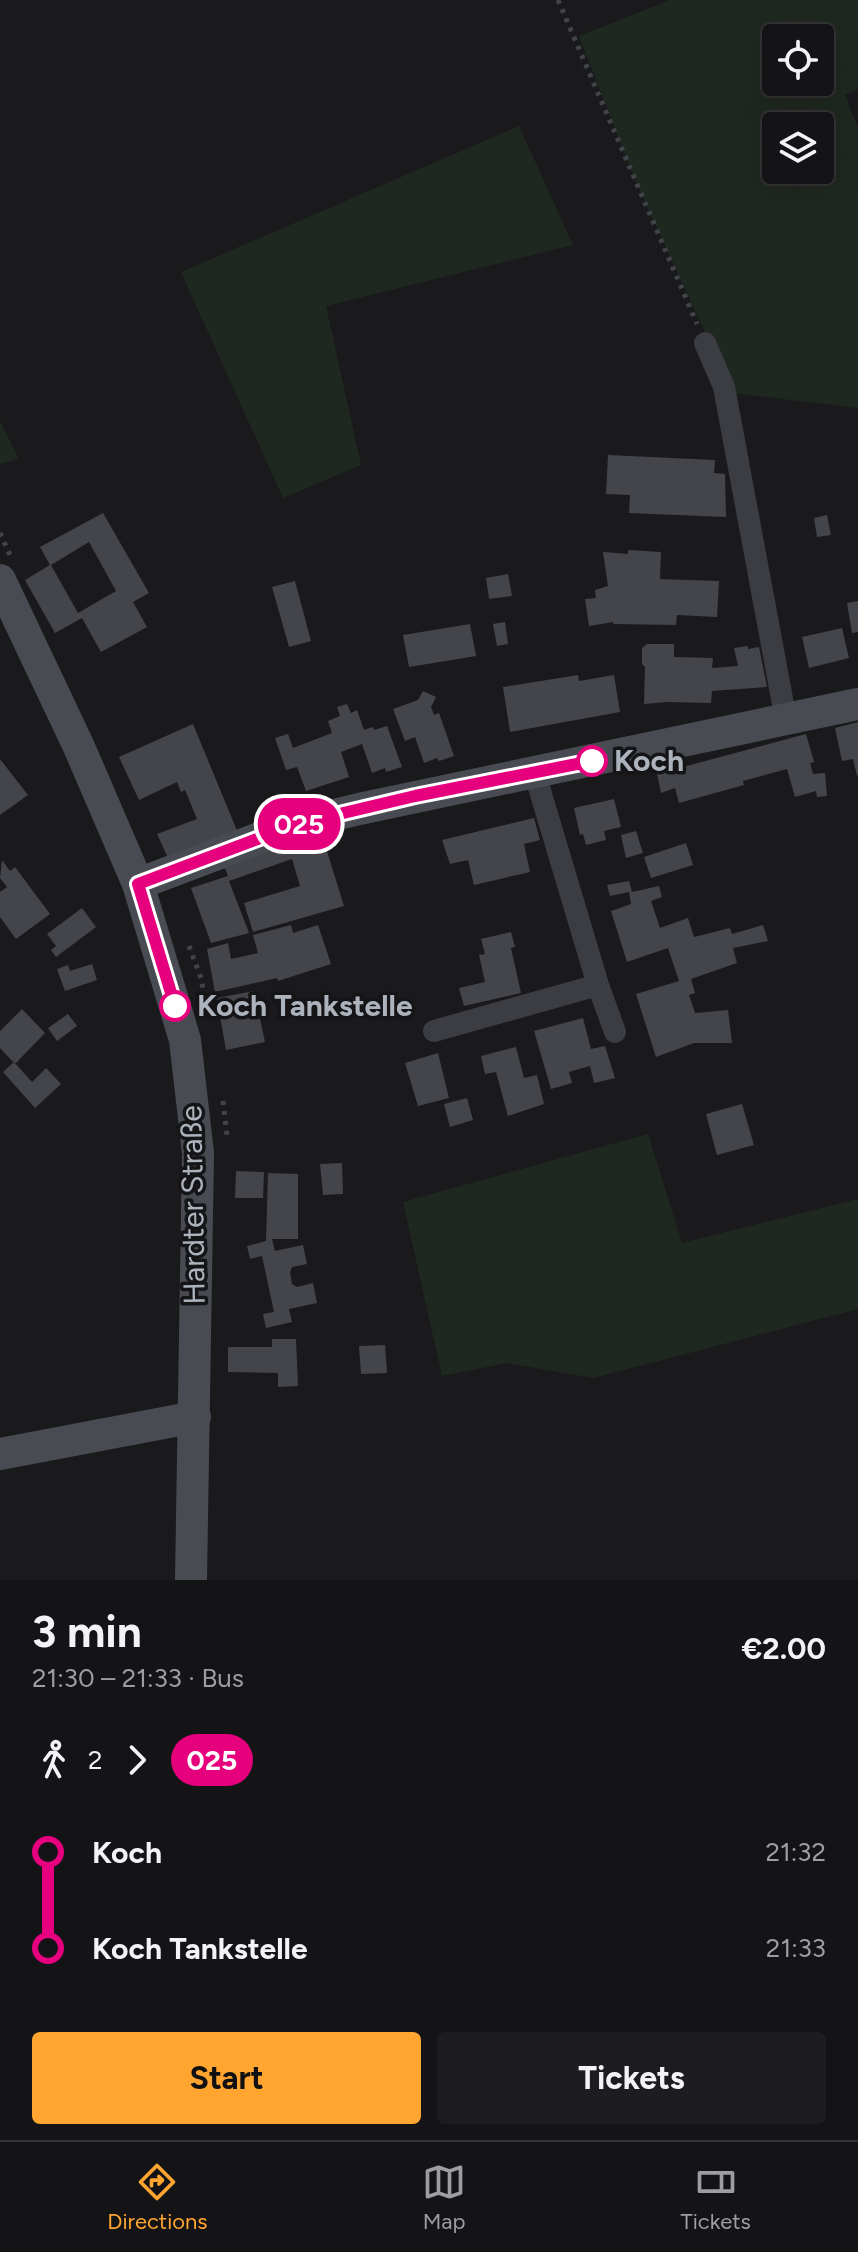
<!DOCTYPE html>
<meta charset="utf-8">
<style>
body{margin:0;font-family:Figtree,sans-serif;background:#1d1d1f;color:#f1f3f6;height:100vh;display:flex;flex-direction:column;font-size:30px;white-space:nowrap}
*{box-sizing:border-box;margin:0}
p{font-size:26px;color:#9d9ea1}
.icon{flex:none;width:44px;height:44px;fill:none;stroke:currentColor;stroke-width:2;stroke-linecap:round;stroke-linejoin:round}
.map{position:relative;height:1580px;overflow:hidden}
.drawer{display:flex;flex-direction:column;background:#141416;flex:1}
.drawer>*{flex:none}
.badge{padding:0 16px;border-radius:26px;font-size:28px;line-height:52px}
.controls{position:absolute;left:762px;top:24px;display:grid;gap:16px}
.controls a{display:grid;place-items:center;width:72px;height:72px;border-radius:8px;background:#141416;box-shadow:0 8px 32px #0002,0 0 0 2px #333335;font-size:40px}
.map>.badge{position:absolute;translate:-50% -50%;box-shadow:0 0 0 4px #fff}
.legs{display:flex;align-items:center;gap:12px;height:88px;padding:0 32px;font-size:26px}
.legs p{margin-inline-start:auto}
.head{display:flex;align-items:center;justify-content:space-between;height:136px;padding:0 32px}
h1{font-size:44px;font-weight:700;line-height:60px}
.button{display:flex;gap:16px;margin-top:auto;padding:16px 32px}
.button a{flex:1;height:92px;border-radius:8px;background:#ffa530;color:#111;font-size:32px;font-weight:700;line-height:92px;text-align:center}
.button a+a{background:#1d1d1f;color:#f1f3f6}
ul{padding:0 32px;list-style:none}
li{display:flex;align-items:center;gap:28px;height:96px;font-size:30px}
li i{display:grid;place-items:center;width:12px;height:100%;margin:0 10px;background:currentColor}
li i::after{content:'';width:20px;height:20px;margin:-10px;border:6px solid;border-radius:50%;background:#141416}
li p{margin-inline-start:auto}
li:first-child i{background:linear-gradient(#0000 50%,currentColor 0)}
li:last-child i{background:linear-gradient(currentColor 50%,#0000 0)}
.tab-bar{display:flex;justify-content:space-around;align-items:center;height:112px;border-top:2px solid #333335;background:#141416;font-size:22px;color:#9d9ea1}
.tab-bar a{display:grid;justify-items:center;gap:4px}
.tab-bar .on{color:#ffa530}
.map>svg:first-child{display:block}
.green{fill:#1f2820;fill-rule:evenodd}
.building{fill:#44454a;fill-rule:evenodd}
.lines{fill:none;stroke-linecap:round;stroke-linejoin:round}
.path{stroke:#414449;stroke-width:5;stroke-dasharray:4 6;stroke-linecap:butt}
.street{stroke:#3b3d42;stroke-width:22}
.secondary{stroke:#484c52;stroke-width:32}
.line-1-casing{stroke:#fff;stroke-width:18}
.line-1{stroke:#e6007e;stroke-width:12}
.stop-1-dot{fill:#fff;stroke:#e6007e;stroke-width:4}
.labels{text-anchor:middle;stroke-width:7;stroke-linejoin:round;paint-order:stroke}
.stop-label{font-size:30px;font-weight:bold;fill:#acb3bd;stroke:#151518;text-anchor:start}
.street-label{font-size:30px;fill:#acb3bd;stroke:#151518}
</style>
<div class="map">
<svg width="858" height="1580" viewBox="0 0 858 1580">
<rect width="100%" height="100%" fill="#1a1a1d"/>
<path class="green" d="M 670,0 L 858,0 L 858,89 L 845,95 L 858,128 L 858,408 L 733,393 L 635,180 L 579,36 ZM 776,38 L 820,38 L 820,82 L 776,82 ZM 776,126 L 820,126 L 820,170 L 776,170 Z
M 519,126 L 573,245 L 326,306 L 361,465 L 283,498 L 181,272 Z
M 0,421 L 19,459 L 0,464 Z
M 648,1134 L 682,1243 L 858,1199 L 858,1309 L 593,1378 L 507,1363 L 442,1376 L 403,1202 Z"/>
<path class="building" d="M 608,455 L 715,460 L 714,473 L 725,474 L 726,517 L 629,513 L 630,495 L 606,494 Z
M 103,513 L 149,593 L 133,602 L 147,627 L 101,652 L 82,618 L 55,633 L 25,580 L 50,565 L 40,547 ZM 89,542 L 116,591 L 78,613 L 51,565 Z
M 827,515 L 831,535 L 817,537 L 814,518 Z
M 628,550 L 661,552 L 660,579 L 719,581 L 717,617 L 677,615 L 676,625 L 613,624 L 613,622 L 589,626 L 585,599 L 596,598 L 595,590 L 608,586 L 603,552 L 628,554 Z
M 508,574 L 512,596 L 489,599 L 486,578 Z
M 295,581 L 311,641 L 289,647 L 272,587 Z
M 858,601 L 858,632 L 852,633 L 847,603 Z
M 505,622 L 508,644 L 497,646 L 493,624 Z
M 470,624 L 476,656 L 409,667 L 403,635 Z
M 842,628 L 849,658 L 809,668 L 802,637 Z
M 647,644 L 674,644 L 674,657 L 713,658 L 712,668 L 738,666 L 734,648 L 748,646 L 748,649 L 759,647 L 767,687 L 712,691 L 711,703 L 667,702 L 644,704 L 645,667 L 642,664 L 642,648 Z
M 578,675 L 579,681 L 614,675 L 620,712 L 510,732 L 503,687 Z
M 423,691 L 436,697 L 431,707 L 434,715 L 439,713 L 454,756 L 439,761 L 437,758 L 424,763 L 415,737 L 405,741 L 393,709 L 418,700 Z
M 347,704 L 351,713 L 357,710 L 364,730 L 373,727 L 374,730 L 387,726 L 402,767 L 386,772 L 385,768 L 372,773 L 362,744 L 341,752 L 349,777 L 306,791 L 297,767 L 286,770 L 275,738 L 288,734 L 293,748 L 332,733 L 328,721 L 340,716 L 337,707 Z
M 858,722 L 858,775 L 857,776 L 853,759 L 842,761 L 835,728 Z
M 193,724 L 238,833 L 169,860 L 157,834 L 197,819 L 185,790 L 181,792 L 177,782 L 139,800 L 119,757 Z
M 806,734 L 814,762 L 810,763 L 813,774 L 825,773 L 827,796 L 817,797 L 816,791 L 795,797 L 787,769 L 743,781 L 744,785 L 679,803 L 675,788 L 661,793 L 657,774 Z
M 0,759 L 28,795 L 0,815 Z
M 614,799 L 621,827 L 604,831 L 606,840 L 586,845 L 583,834 L 580,835 L 574,808 Z
M 534,818 L 540,840 L 524,844 L 530,872 L 474,885 L 468,860 L 450,864 L 442,840 Z
M 636,831 L 643,853 L 626,858 L 621,835 Z
M 321,832 L 344,906 L 253,932 L 244,903 L 300,886 L 292,859 L 229,881 L 249,933 L 211,943 L 191,888 L 228,876 L 224,866 Z
M 686,843 L 693,865 L 651,878 L 644,857 Z
M 2,860 L 10,871 L 15,867 L 50,914 L 16,939 L 0,917 L 0,892 L 7,887 L 0,878 Z
M 629,881 L 632,892 L 659,886 L 662,897 L 651,901 L 660,928 L 688,918 L 694,937 L 730,928 L 732,934 L 763,925 L 768,941 L 733,948 L 737,963 L 691,979 L 695,993 L 689,995 L 695,1013 L 728,1010 L 732,1043 L 694,1043 L 656,1057 L 636,994 L 679,981 L 668,948 L 627,962 L 611,911 L 631,904 L 629,892 L 610,896 L 607,885 Z
M 82,908 L 96,927 L 56,957 L 51,950 L 56,946 L 47,934 Z
M 291,925 L 293,933 L 318,925 L 331,964 L 278,981 L 277,978 L 215,992 L 207,949 L 228,943 L 231,959 L 258,953 L 253,935 Z
M 511,932 L 515,947 L 511,948 L 521,993 L 464,1006 L 459,988 L 485,982 L 479,955 L 485,954 L 481,939 Z
M 92,964 L 97,980 L 65,991 L 57,969 L 68,965 L 70,971 Z
M 254,991 L 265,1042 L 226,1050 L 217,998 Z
M 22,1009 L 45,1033 L 15,1064 L 0,1048 L 0,1031 Z
M 68,1014 L 77,1026 L 57,1041 L 48,1028 Z
M 583,1018 L 591,1049 L 605,1046 L 615,1078 L 594,1083 L 590,1066 L 569,1072 L 572,1083 L 551,1089 L 534,1031 Z
M 516,1047 L 524,1078 L 537,1075 L 544,1104 L 508,1116 L 496,1072 L 485,1074 L 481,1056 Z
M 438,1053 L 449,1098 L 418,1106 L 405,1063 Z
M 14,1062 L 32,1082 L 46,1068 L 61,1084 L 35,1108 L 3,1072 Z
M 467,1098 L 473,1120 L 450,1127 L 444,1104 Z
M 742,1104 L 754,1145 L 717,1155 L 706,1114 Z
M 342,1163 L 343,1194 L 323,1195 L 320,1164 Z
M 236,1171 L 264,1172 L 263,1198 L 235,1198 Z
M 268,1173 L 298,1174 L 298,1239 L 272,1239 L 275,1251 L 303,1245 L 307,1264 L 292,1267 L 290,1272 L 292,1284 L 297,1287 L 313,1283 L 317,1303 L 289,1309 L 292,1322 L 266,1328 L 263,1314 L 274,1312 L 262,1256 L 250,1259 L 247,1246 L 266,1241 Z
M 272,1339 L 296,1339 L 298,1386 L 278,1387 L 278,1373 L 228,1372 L 228,1347 L 272,1347 Z
M 385,1345 L 387,1373 L 361,1374 L 359,1346 Z"/>
<g class="lines">
<path class="path" d="M 558,0 L 697,324
M 0,533 L 10,555
M 189,946 L 201,978 L 205,1001
M 223,1101 L 227,1135"/>
<path class="street" d="M 705,343 L 724,387 L 786,720
M 535,774 L 598,985 L 615,1032
M 434,1031 L 598,985"/>
<path class="secondary" d="M 0,580 L 79,747 L 138,884 L 185,1040 L 198,1153 L 191,1580
M 138,884 L 297,824 L 359,809 L 858,704
M 0,1454 L 195,1417"/>
</g>
<g class="lines">
<g class="line-1-casing">
<path id="line-1" d="M 175,1006 L 138,884 L 297,824 L 415,796 L 592,761"/>
</g>
<use href="#line-1" class="line-1"/>
</g>
<g class="stop-1-dot">
<circle cx="592" cy="761" r="14"/>
<circle cx="175" cy="1006" r="14"/>
</g>
<g class="labels">
<g class="stop-label">
<text x="614" y="771">Koch</text>
<text x="197" y="1016">Koch Tankstelle</text>
</g>
<g class="street-label">
<text transform="translate(193 1205) rotate(-91)" y="10">Hardter Straße</text>
</g>
</g>
</svg>
<div class="controls">
<a><svg class="icon" aria-label="locate" viewBox="0 0 24 24"><circle cx="12" cy="12" r="6"/><path d="M12 2v4M12 18v4M2 12h4M18 12h4"/></svg></a>
<a><svg class="icon" aria-label="layers" viewBox="0 0 24 24"><path d="M12 4l9 5-9 5-9-5zM3 14l9 5 9-5"/></svg></a>
</div>
<b class="badge" style="left:299px;top:824px;background:#e6007e;color:#fff">025</b>
</div>
<section class="drawer">
<div class="head"><div><h1>3 min</h1><p>21:30 – 21:33 · Bus</p></div><b>€2.00</b></div>
<div class="legs"><svg class="icon" aria-label="walk" viewBox="0 0 24 24"><circle cx="13" cy="4" r="2"/><path d="M13 8l-2 6 4 7M11 14l-3 7M7 12l3-4h3l4 4"/></svg>2<svg class="icon" aria-label="forward" viewBox="0 0 24 24"><path d="M9 5l7 7-7 7"/></svg><b class="badge" style="background:#e6007e;color:#fff">025</b></div>
<ul>
<li><i style="color:#e6007e"></i><b>Koch</b><p>21:32</p></li>
<li><i style="color:#e6007e"></i><b>Koch Tankstelle</b><p>21:33</p></li>
</ul>
<div class="button"><a>Start</a><a>Tickets</a></div>
</section>
<nav class="tab-bar">
<a class="on"><svg class="icon" aria-label="directions" viewBox="0 0 24 24"><path d="M12 3l9 9-9 9-9-9zM9 14v-3h6M13 9l2 2-2 2"/></svg>Directions</a>
<a><svg class="icon" aria-label="map" viewBox="0 0 24 24"><path d="M3 6l6-2 6 2 6-2v14l-6 2-6-2-6 2zM9 4v14M15 6v14"/></svg>Map</a>
<a><svg class="icon" aria-label="tickets" viewBox="0 0 24 24"><path d="M3 7h18v10H3zM15 7v10"/></svg>Tickets</a>
</nav>
